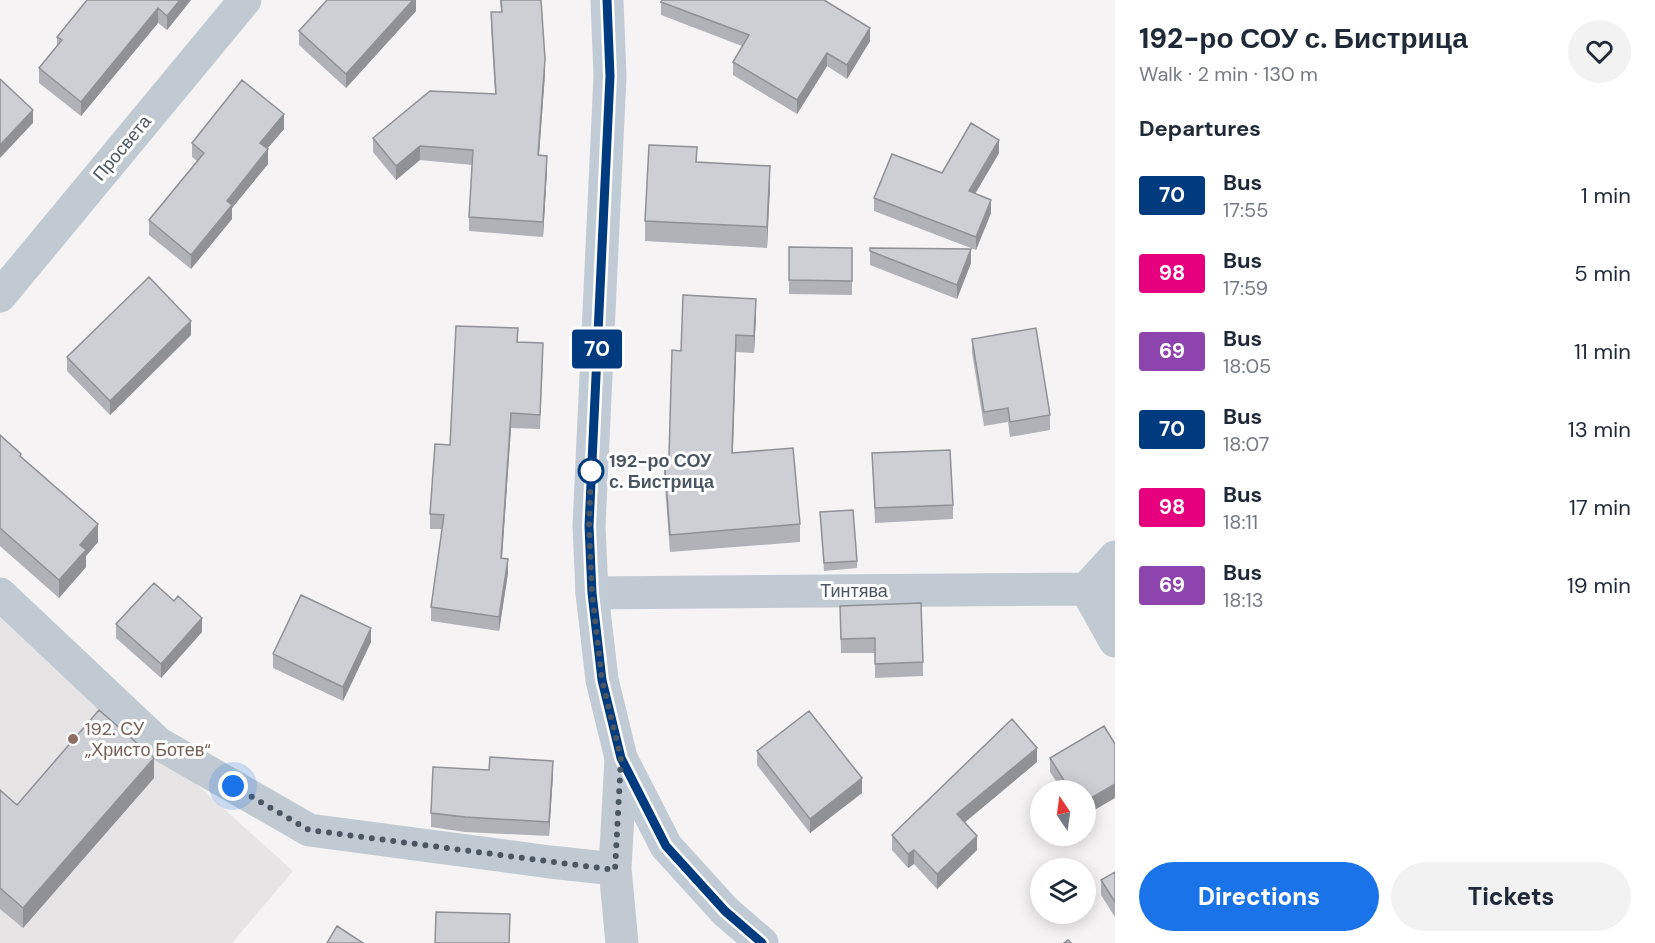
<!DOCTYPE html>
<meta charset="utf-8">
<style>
body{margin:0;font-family:"DM Sans",sans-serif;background:#f2f2f3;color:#1f2937;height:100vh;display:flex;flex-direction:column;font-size:22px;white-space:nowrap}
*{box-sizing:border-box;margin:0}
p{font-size:20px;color:#747a83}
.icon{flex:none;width:33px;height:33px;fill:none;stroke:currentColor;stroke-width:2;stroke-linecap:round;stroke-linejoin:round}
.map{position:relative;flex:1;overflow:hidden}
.panel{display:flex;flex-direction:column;background:#fff;width:540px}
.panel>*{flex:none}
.badge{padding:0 12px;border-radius:4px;font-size:21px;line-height:39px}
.needle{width:39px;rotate:347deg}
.controls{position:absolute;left:1030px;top:780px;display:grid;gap:12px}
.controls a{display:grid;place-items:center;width:66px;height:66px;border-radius:50%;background:#fff;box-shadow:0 3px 15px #0003;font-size:30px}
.you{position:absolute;width:30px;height:30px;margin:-15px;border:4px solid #fff;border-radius:50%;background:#1a73e8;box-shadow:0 0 0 9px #1a73e833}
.map>.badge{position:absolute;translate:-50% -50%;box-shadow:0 0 0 3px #fff}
h2{padding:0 24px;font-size:22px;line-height:54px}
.round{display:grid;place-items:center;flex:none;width:63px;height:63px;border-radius:32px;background:#f2f2f3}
.overview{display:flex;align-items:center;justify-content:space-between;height:102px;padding:0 24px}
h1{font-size:28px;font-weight:800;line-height:45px}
.action{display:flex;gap:12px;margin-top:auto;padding:12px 24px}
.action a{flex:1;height:69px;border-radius:36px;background:#1a73e8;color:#fff;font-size:24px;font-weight:800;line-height:69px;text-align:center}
.action a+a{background:#f2f2f3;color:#1f2937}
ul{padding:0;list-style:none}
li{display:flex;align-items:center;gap:18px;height:78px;padding:0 24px}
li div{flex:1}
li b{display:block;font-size:22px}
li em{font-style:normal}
li .badge{min-width:66px;font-weight:700;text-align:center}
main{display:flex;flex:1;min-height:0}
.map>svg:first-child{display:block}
.education{fill:#e6e4e5}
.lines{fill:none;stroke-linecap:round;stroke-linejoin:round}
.street{stroke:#c1cad2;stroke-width:33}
.secondary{stroke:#c1cbd6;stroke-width:33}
.wall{fill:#b0b2b7}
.shaded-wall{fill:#909195}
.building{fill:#cdcfd5;stroke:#909195;stroke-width:1.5}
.line-casing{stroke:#fff;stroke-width:14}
.line{stroke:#003b80;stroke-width:9}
.walk{stroke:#4a5661;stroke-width:6;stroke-dasharray:0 10.8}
.stop-dot{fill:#fff;stroke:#003b80;stroke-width:3}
.education-dot{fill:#8d6e63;stroke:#fff;stroke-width:2}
.labels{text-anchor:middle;stroke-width:6;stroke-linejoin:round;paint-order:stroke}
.street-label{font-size:18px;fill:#4a5661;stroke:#fff}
.stop-label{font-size:18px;font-weight:bold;fill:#4a5661;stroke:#fff;text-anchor:start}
.education-label{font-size:18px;fill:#785e54;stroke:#fff;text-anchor:start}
</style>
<main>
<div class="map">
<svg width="1115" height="943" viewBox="0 0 1115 943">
<rect width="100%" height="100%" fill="#f5f3f3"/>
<path class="education" d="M 0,608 L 293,871 L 232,943 L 0,943 Z"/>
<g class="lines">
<path class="street" d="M 0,296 L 245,0
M 1115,557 L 1086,589 L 1115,641
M 592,593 L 1086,589 L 1115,592
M 0,594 L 158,743 L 309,830 L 550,862 L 615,869
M 621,758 L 615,869 L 622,943"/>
<path class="secondary" d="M 607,0 L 610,76 L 589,526 L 592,593 L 602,680 L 621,758 L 666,846 L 725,911 L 762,943"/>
</g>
<path class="wall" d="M 87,0 L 191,0 L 167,30 L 158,23 L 81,116 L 39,83 L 39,68 L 57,46 L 57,37 Z
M 416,0 L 416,11 L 346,88 L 299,45 L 299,31 Z
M 500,0 L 541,0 L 545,74 L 539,155 L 547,170 L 543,237 L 469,231 L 469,217 L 472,165 L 420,160 L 396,180 L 373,152 L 373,138 L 495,94 L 491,27 L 491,12 L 501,12 Z
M 661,2 L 870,41 L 847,79 L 827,66 L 797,114 L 733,75 L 733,62 L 742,46 L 661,15 Z
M 284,129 L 267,149 L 268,164 L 232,208 L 232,219 L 191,269 L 149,235 L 149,220 L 197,161 L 192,157 L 192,143 Z
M 999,153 L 975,194 L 991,213 L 976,250 L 874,211 L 874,198 L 942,173 Z
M 697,162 L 770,186 L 767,248 L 645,241 L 645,221 Z
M 789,247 L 852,248 L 852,295 L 789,294 Z
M 870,251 L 971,263 L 957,299 L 870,265 Z
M 756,316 L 754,353 L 736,352 L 733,453 L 800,524 L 800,542 L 670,552 L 664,474 L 664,456 L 669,456 L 681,351 Z
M 191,335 L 110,415 L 67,371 L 67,357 Z
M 972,339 L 1050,415 L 1050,430 L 1010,437 L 1008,422 L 984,426 L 972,353 Z
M 518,342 L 543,357 L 540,429 L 511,428 L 502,558 L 508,573 L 499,631 L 431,621 L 431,607 L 442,529 L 430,529 L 430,514 L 450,445 Z
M 0,435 L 98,542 L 86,556 L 86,567 L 59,598 L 0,546 Z
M 872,453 L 953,505 L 953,519 L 875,523 Z
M 820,512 L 857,561 L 857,568 L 824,571 Z
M 840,606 L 923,662 L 923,676 L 875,678 L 875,653 L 841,653 Z
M 116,624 L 202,632 L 161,678 L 116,638 Z
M 371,642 L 343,701 L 273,668 L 273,654 Z
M 757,751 L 862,793 L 810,833 L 757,765 Z
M 1050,758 L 1086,790 L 1062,790 L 1050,772 Z
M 1037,762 L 964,822 L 977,850 L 937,889 L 914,864 L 908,868 L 892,850 L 892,835 Z
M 553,775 L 549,836 L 465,832 L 431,827 L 431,813 Z
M 154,778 L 23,928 L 0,909 L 0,790 L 17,805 Z
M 1115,872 L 1115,917 L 1101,895 L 1101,880 Z"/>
<path class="shaded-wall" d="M 180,0 L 191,0 L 167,30 L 167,16 Z
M 413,0 L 416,0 L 416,11 L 346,88 L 346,74 Z
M 158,8 L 158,23 L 81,116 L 81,102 Z
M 870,28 L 870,41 L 847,79 L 847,65 Z
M 827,53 L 827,66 L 797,114 L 797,100 Z
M 545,59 L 545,74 L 538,169 L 538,155 Z
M 33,110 L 33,123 L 0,158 L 0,145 Z
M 284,114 L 284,129 L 260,157 L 260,143 Z
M 999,140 L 999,153 L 969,204 L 969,191 Z
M 420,146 L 420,160 L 396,180 L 396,166 Z
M 268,149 L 268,164 L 232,208 L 232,219 L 191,269 L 191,255 L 227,201 Z
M 547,156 L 547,170 L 543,237 L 543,222 Z
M 770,166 L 770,186 L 767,248 L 767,227 Z
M 991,200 L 991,213 L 976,250 L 976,237 Z
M 971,249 L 971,263 L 957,299 L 957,285 Z
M 756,299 L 756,316 L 754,353 L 754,336 Z
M 191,321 L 191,335 L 110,415 L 110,401 Z
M 736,335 L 736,352 L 732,471 L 732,453 Z
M 511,413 L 511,428 L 501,572 L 501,558 Z
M 98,524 L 98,542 L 86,556 L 86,567 L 59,598 L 59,580 L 80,545 Z
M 508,559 L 508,573 L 499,631 L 499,617 Z
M 202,618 L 202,632 L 161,678 L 161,664 Z
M 371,628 L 371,642 L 343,701 L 343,687 Z
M 1037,748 L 1037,762 L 957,829 L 957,814 Z
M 154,758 L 154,778 L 23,928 L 23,908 Z
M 553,761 L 553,775 L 549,836 L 549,822 Z
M 862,778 L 862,793 L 810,833 L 810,819 Z
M 1115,784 L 1115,798 L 1086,815 L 1086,801 Z
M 977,836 L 977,850 L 937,889 L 937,874 Z
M 914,850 L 914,864 L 908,868 L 908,854 Z"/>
<path class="building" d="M 87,0 L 180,0 L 167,16 L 158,8 L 81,102 L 39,68 L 62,40 L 57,37 Z
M 327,0 L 413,0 L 346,74 L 299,31 Z
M 501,0 L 541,0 L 545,59 L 538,155 L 547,156 L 543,222 L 469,217 L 473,150 L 420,146 L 396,166 L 373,138 L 430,91 L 496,94 L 491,12 L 502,12 Z
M 662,0 L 824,0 L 870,28 L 847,65 L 827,53 L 797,100 L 733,62 L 749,35 L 661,2 Z
M 0,79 L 33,110 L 0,145 Z
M 242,80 L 284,114 L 260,143 L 268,149 L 227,201 L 232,205 L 191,255 L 149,220 L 204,153 L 192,143 Z
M 971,123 L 999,140 L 969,191 L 991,200 L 976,237 L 874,198 L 892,154 L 942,173 Z
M 649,145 L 697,147 L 696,162 L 770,166 L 767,227 L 645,221 Z
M 789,247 L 852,248 L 852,281 L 789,280 Z
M 870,248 L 971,249 L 957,285 L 870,251 Z
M 149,277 L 191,321 L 110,401 L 67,357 Z
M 683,295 L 756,299 L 754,336 L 736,335 L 732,453 L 793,448 L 800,524 L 670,535 L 664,456 L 669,456 L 672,350 L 681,351 Z
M 456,326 L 518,328 L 517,342 L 543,343 L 540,415 L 511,413 L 501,558 L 508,559 L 499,617 L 431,607 L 444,515 L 430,514 L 435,444 L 450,445 Z
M 1036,328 L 1050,415 L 1010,422 L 1008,408 L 984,412 L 972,339 Z
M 0,435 L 21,454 L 20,456 L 98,524 L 80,545 L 86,550 L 59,580 L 0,528 Z
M 950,450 L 953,505 L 875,508 L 872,453 Z
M 853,510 L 857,561 L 824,563 L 820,512 Z
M 154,583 L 174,601 L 178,596 L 202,618 L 161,664 L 116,624 Z
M 301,595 L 371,628 L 343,687 L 273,654 Z
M 921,603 L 923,662 L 875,664 L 875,638 L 841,639 L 840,606 Z
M 99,710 L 154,758 L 23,908 L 0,888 L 0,790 L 17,805 Z
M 809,711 L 862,778 L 810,819 L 757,751 Z
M 1012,719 L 1037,748 L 957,814 L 977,836 L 937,874 L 914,850 L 908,854 L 892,835 Z
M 1104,726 L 1115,744 L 1115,784 L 1086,801 L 1086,790 L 1070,790 L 1050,758 Z
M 490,757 L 553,761 L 549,822 L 465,817 L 431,813 L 433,767 L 489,770 Z
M 1115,872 L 1115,902 L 1101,880 Z
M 436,912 L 510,914 L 509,943 L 435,943 Z
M 337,926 L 363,943 L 327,943 Z
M 1068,940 L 1071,943 L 1064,943 Z"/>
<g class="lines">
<g class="line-casing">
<path id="line" d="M 607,0 L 610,76 L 589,526 L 592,593 L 602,680 L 621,758 L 666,846 L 725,911 L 762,943"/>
</g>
<use href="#line" class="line"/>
<path class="walk" d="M 233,786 L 309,830 L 615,870 L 621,758 L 602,680 L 592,593 L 589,526 L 591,471"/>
</g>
<circle class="stop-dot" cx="591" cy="471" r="12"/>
<circle class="education-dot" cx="73" cy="739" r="6"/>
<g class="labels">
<g class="street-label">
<text transform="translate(122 148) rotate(-50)" y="6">Просвета</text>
<text x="854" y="597">Тинтява</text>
</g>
<g class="stop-label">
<text x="609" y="467">192-ро СОУ<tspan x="609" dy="21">с. Бистрица</tspan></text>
</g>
<g class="education-label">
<text x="85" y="735">192. СУ<tspan x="85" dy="21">„Христо Ботев“</tspan></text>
</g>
</g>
</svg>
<div class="controls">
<a><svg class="needle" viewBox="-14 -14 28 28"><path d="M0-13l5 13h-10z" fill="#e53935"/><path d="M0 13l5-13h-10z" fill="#747a83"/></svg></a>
<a><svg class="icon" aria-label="layers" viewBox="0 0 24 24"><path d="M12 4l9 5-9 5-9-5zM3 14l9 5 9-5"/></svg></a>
</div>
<div class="you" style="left:233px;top:786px"></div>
<b class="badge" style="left:597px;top:349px;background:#003b80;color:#fff">70</b>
</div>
<section class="panel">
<div class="overview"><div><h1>192-ро СОУ с. Бистрица</h1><p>Walk · 2 min · 130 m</p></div><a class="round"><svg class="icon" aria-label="heart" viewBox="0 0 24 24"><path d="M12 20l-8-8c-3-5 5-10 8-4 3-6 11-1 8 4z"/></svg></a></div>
<h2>Departures</h2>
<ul>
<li><span class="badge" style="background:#003b80;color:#fff">70</span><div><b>Bus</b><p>17:55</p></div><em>1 min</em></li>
<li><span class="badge" style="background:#e6007e;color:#fff">98</span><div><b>Bus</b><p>17:59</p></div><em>5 min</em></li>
<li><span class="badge" style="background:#8e44ad;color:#fff">69</span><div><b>Bus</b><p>18:05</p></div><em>11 min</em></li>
<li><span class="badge" style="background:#003b80;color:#fff">70</span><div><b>Bus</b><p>18:07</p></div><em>13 min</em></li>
<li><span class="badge" style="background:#e6007e;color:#fff">98</span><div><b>Bus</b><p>18:11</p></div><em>17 min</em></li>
<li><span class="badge" style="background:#8e44ad;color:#fff">69</span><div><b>Bus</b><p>18:13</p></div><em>19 min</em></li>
</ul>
<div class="action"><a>Directions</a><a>Tickets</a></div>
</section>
</main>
